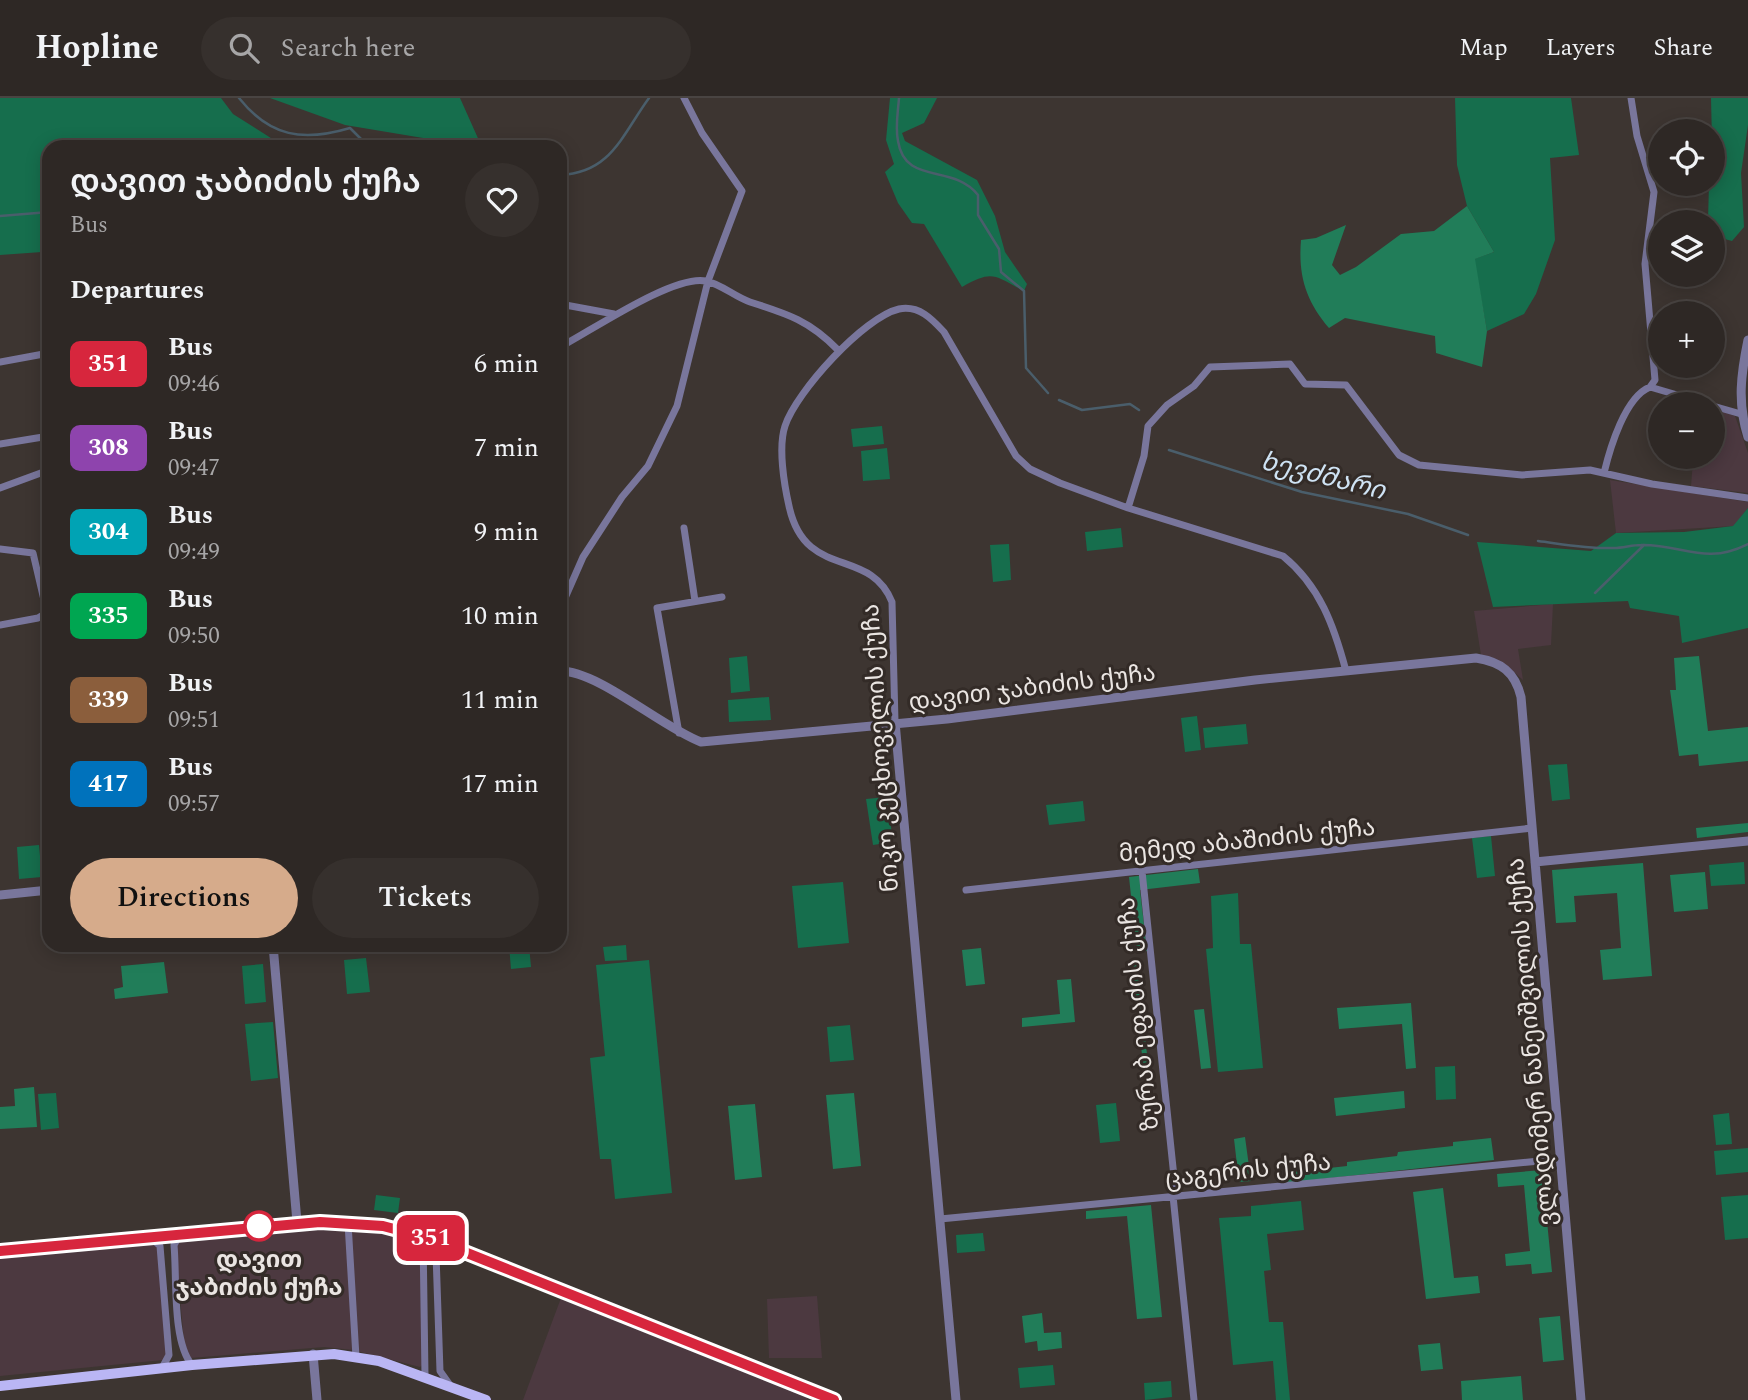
<!DOCTYPE html>
<meta charset="utf-8">
<style>
body{margin:0;font-family:Spectral,"Noto Sans Georgian",serif;background:#36302d;color:#f1f3f6;height:100vh;display:flex;flex-direction:column;font-size:26px;white-space:nowrap}
*{box-sizing:border-box;margin:0}
p{font-size:23px;color:#a7a6a7}
.icon{flex:none;width:38px;height:38px;fill:none;stroke:currentColor;stroke-width:2;stroke-linecap:round;stroke-linejoin:round}
.map{position:relative;flex:1;overflow:hidden}
.details{position:absolute;left:42px;top:42px;width:525px;height:812px;display:flex;flex-direction:column;background:#2e2825;border-radius:21px;box-shadow:0 4px 18px #0003,0 0 0 2px #494442}
.details>*{flex:none}
.badge{padding:0 14px;border-radius:10px;font-size:24px;line-height:46px}
.buttons{position:absolute;left:1648px;top:21px;display:grid;gap:14px}
.buttons a{display:grid;place-items:center;width:77px;height:77px;border-radius:50%;background:#2e2825;box-shadow:0 4px 18px #0003,0 0 0 2px #494442;font-size:35px}
.map>.badge{position:absolute;translate:-50% -50%;box-shadow:0 0 0 4px #fff}
h2{padding:0 28px;font-size:26px;line-height:63px}
.round{display:grid;place-items:center;flex:none;width:74px;height:74px;border-radius:37px;background:#36302d}
.head{display:flex;align-items:center;justify-content:space-between;height:119px;padding:0 28px}
h1{font-size:33px;font-weight:600;line-height:52px}
.primary-button{display:flex;gap:14px;margin-top:auto;padding:14px 28px}
.primary-button a{flex:1;height:80px;border-radius:42px;background:#d6ab8b;color:#111;font-size:28px;font-weight:600;line-height:80px;text-align:center}
.primary-button a+a{background:#36302d;color:#f1f3f6}
ul{padding:0;list-style:none}
li{display:flex;align-items:center;gap:21px;height:84px;padding:0 28px}
li div{flex:1}
li b{display:block;font-size:26px}
li em{font-style:normal}
li .badge{min-width:77px;font-weight:700;text-align:center}
header{display:flex;align-items:center;gap:42px;box-sizing:border-box;height:98px;padding:0 35px;background:#2e2825;border-bottom:2px solid #494442}
header strong{font-size:33px}
nav{display:flex;gap:38px;margin-inline-start:auto;font-size:24px}
.search{width:490px;height:63px;background:#36302d;display:flex;align-items:center;gap:18px;box-sizing:border-box;padding:0 24px;border-radius:38px;color:#a7a6a7;font-size:26px}
.map>svg:first-child{display:block}
.commercial{fill:#4c3940}
.green{fill:#166e4d}
.forest{fill:#217d59}
.lines{fill:none;stroke-linecap:round;stroke-linejoin:round}
.stream{stroke:#4a5e6b;stroke-width:2.5}
.minor{stroke:#79769c;stroke-width:7}
.tertiary{stroke:#79769c;stroke-width:9}
.primary{stroke:#bab6f4;stroke-width:10}
.line-casing{stroke:#fff;stroke-width:16}
.line{stroke:#d7263d;stroke-width:10}
.stop-dot{fill:#fff;stroke:#d7263d;stroke-width:3.5}
.labels{text-anchor:middle;stroke-width:6;stroke-linejoin:round;paint-order:stroke}
.street-label{font-size:24px;fill:#eae5e2;stroke:#332b27}
.stop-label{font-size:24px;font-weight:bold;fill:#eae5e2;stroke:#332b27}
.water-label{font-size:26px;font-style:italic;fill:#cfe3f4;stroke:#332b27}
</style>
<header>
<strong>Hopline</strong>
<div class="search"><svg class="icon" aria-label="search" viewBox="0 0 24 24"><circle cx="10" cy="10" r="6"/><path d="M15 15l6 6"/></svg>Search here</div>
<nav><a>Map</a><a>Layers</a><a>Share</a></nav>
</header>
<div class="map">
<svg width="1748" height="1302" viewBox="0 0 1748 1302">
<rect width="100%" height="100%" fill="#3d3531"/>
<path class="commercial" d="M 1713,311 L 1735,318 L 1748,355 L 1748,395 L 1691,388 L 1693,363 L 1670,364 L 1669,359 L 1713,359 Z
M 1610,382 L 1748,404 L 1748,410 L 1734,428 L 1616,435 Z
M 1553,506 L 1551,547 L 1518,551 L 1523,582 L 1505,566 L 1481,557 L 1474,513 Z
M 330,1129 L 377,1133 L 419,1142 L 425,1264 L 420,1269 L 353,1252 L 324,1249 L 191,1260 L 185,1253 L 175,1147 L 178,1142 Z
M 153,1145 L 158,1150 L 167,1257 L 163,1262 L 0,1278 L 0,1159 Z
M 817,1198 L 822,1260 L 769,1260 L 767,1201 Z
M 561,1200 L 806,1298 L 808,1302 L 523,1302 Z"/>
<path class="green" d="M 0,0 L 221,0 L 233,16 L 285,49 L 49,49 L 49,171 L 46,171 L 42,154 L 0,157 Z
M 270,0 L 460,0 L 481,47 L 444,49 L 423,40 L 345,27 Z
M 890,0 L 937,0 L 924,25 L 902,35 L 905,43 L 977,82 L 995,118 L 1005,154 L 1027,186 L 1024,193 C 994,178 994,171 962,189 L 924,126 L 912,125 L 898,105 L 885,74 L 894,66 L 886,42 Z
M 1455,0 L 1571,0 L 1579,57 L 1550,60 L 1555,142 L 1536,196 L 1524,216 L 1487,233 L 1474,161 L 1494,154 L 1467,108 L 1457,67 Z
M 1711,0 L 1748,0 L 1748,27 L 1741,75 L 1744,129 L 1732,143 L 1717,139 L 1713,124 L 1708,123 L 1709,86 L 1713,86 Z
M 882,328 L 884,346 L 853,349 L 851,331 Z
M 887,350 L 890,381 L 863,383 L 861,353 Z
M 1748,410 L 1748,530 L 1682,545 L 1679,518 L 1630,510 L 1628,503 L 1493,509 L 1477,444 L 1591,453 L 1616,435 L 1684,434 L 1733,428 Z
M 1121,430 L 1123,449 L 1087,453 L 1085,434 Z
M 1009,446 L 1011,482 L 993,484 L 990,447 Z
M 747,558 L 750,593 L 731,595 L 729,560 Z
M 769,599 L 771,622 L 729,624 L 728,602 Z
M 1197,618 L 1201,652 L 1185,654 L 1181,620 Z
M 1246,626 L 1248,646 L 1205,650 L 1203,630 Z
M 1567,666 L 1570,701 L 1552,703 L 1548,667 Z
M 887,699 L 893,744 L 873,747 L 866,701 Z
M 1083,703 L 1085,723 L 1049,727 L 1046,707 Z
M 1491,738 L 1495,778 L 1477,780 L 1472,740 Z
M 39,747 L 42,779 L 19,781 L 17,749 Z
M 1744,764 L 1745,786 L 1711,788 L 1709,767 Z
M 843,784 L 849,845 L 798,850 L 792,788 Z
M 1238,795 L 1240,846 L 1251,846 L 1263,970 L 1218,974 L 1206,851 L 1213,850 L 1211,798 Z
M 509,847 L 529,847 L 531,869 L 511,871 Z
M 626,847 L 627,862 L 605,863 L 603,849 Z
M 366,860 L 370,894 L 347,896 L 344,862 Z
M 649,862 L 672,1095 L 615,1101 L 611,1061 L 600,1061 L 590,960 L 605,958 L 596,867 Z
M 263,866 L 266,904 L 245,906 L 242,868 Z
M 273,924 L 278,980 L 251,983 L 245,926 Z
M 850,927 L 854,962 L 830,964 L 827,929 Z
M 1455,968 L 1456,1001 L 1436,1002 L 1435,969 Z
M 56,995 L 59,1030 L 41,1032 L 38,996 Z
M 1116,1005 L 1120,1043 L 1100,1045 L 1096,1007 Z
M 1729,1015 L 1732,1046 L 1716,1047 L 1713,1017 Z
M 1748,1050 L 1748,1074 L 1716,1077 L 1714,1053 Z
M 376,1097 L 400,1100 L 398,1115 L 374,1112 Z
M 1748,1097 L 1748,1140 L 1725,1142 L 1721,1099 Z
M 1301,1103 L 1304,1132 L 1267,1136 L 1271,1172 L 1264,1173 L 1269,1224 L 1283,1224 L 1290,1302 L 1276,1302 L 1273,1263 L 1233,1267 L 1219,1120 L 1251,1118 L 1251,1108 Z
M 983,1135 L 985,1153 L 957,1155 L 956,1137 Z
M 1053,1267 L 1055,1287 L 1020,1290 L 1018,1270 Z
M 1171,1283 L 1172,1299 L 1145,1302 L 1144,1285 Z"/>
<path class="forest" d="M 1467,108 L 1494,154 L 1475,161 L 1487,233 L 1482,269 L 1436,255 L 1435,238 L 1345,220 L 1329,230 C 1306,203 1298,178 1301,142 L 1316,140 L 1346,127 L 1332,167 L 1340,177 L 1356,169 L 1401,136 L 1434,133 Z
M 1699,558 L 1708,633 L 1748,629 L 1748,663 L 1699,668 L 1698,656 L 1679,658 L 1670,592 L 1676,592 L 1674,560 Z
M 1748,725 L 1748,734 L 1697,740 L 1696,730 Z
M 1643,765 L 1652,878 L 1603,882 L 1600,852 L 1621,850 L 1617,795 L 1574,798 L 1576,824 L 1556,825 L 1552,772 Z
M 1198,771 L 1200,785 L 1140,792 L 1147,853 L 1137,854 L 1129,779 Z
M 1705,774 L 1708,811 L 1674,814 L 1670,777 Z
M 981,850 L 985,886 L 966,888 L 962,852 Z
M 1132,862 L 1137,862 L 1149,975 L 1144,976 Z
M 164,864 L 168,895 L 115,901 L 114,891 L 123,889 L 121,868 Z
M 1071,881 L 1075,924 L 1022,929 L 1022,920 L 1060,916 L 1057,882 Z
M 1411,905 L 1416,970 L 1406,971 L 1402,926 L 1339,931 L 1337,910 Z
M 1204,911 L 1211,970 L 1201,971 L 1194,912 Z
M 34,989 L 37,1029 L 0,1031 L 0,1009 L 15,1008 L 14,991 Z
M 1404,993 L 1405,1010 L 1336,1018 L 1334,1000 Z
M 854,995 L 861,1068 L 833,1071 L 826,997 Z
M 755,1006 L 762,1079 L 735,1082 L 728,1008 Z
M 1245,1039 L 1251,1083 L 1239,1084 L 1234,1041 Z
M 1491,1040 L 1494,1062 L 1285,1085 L 1284,1075 L 1347,1068 L 1347,1064 L 1397,1058 L 1398,1054 L 1453,1048 L 1453,1044 Z
M 1542,1072 L 1552,1174 L 1532,1176 L 1531,1166 L 1506,1168 L 1505,1156 L 1530,1153 L 1524,1087 L 1498,1089 L 1497,1076 Z
M 1443,1090 L 1454,1180 L 1478,1178 L 1480,1195 L 1426,1201 L 1413,1094 Z
M 1151,1107 L 1162,1219 L 1137,1221 L 1127,1118 L 1086,1121 L 1086,1113 Z
M 1042,1215 L 1044,1235 L 1061,1234 L 1062,1250 L 1038,1253 L 1037,1243 L 1025,1245 L 1022,1218 Z
M 1560,1218 L 1564,1262 L 1543,1264 L 1539,1220 Z
M 1440,1245 L 1443,1271 L 1421,1273 L 1418,1247 Z
M 1521,1278 L 1523,1302 L 1462,1302 L 1461,1283 Z"/>
<g class="lines">
<path class="stream" d="M 239,0 C 270,39 303,44 350,30 L 369,49
M 899,0 C 898,14 895,29 898,43 C 905,88 953,65 978,97 L 978,117 L 999,151 L 1001,174 L 1024,193 L 1026,270 L 1048,295
M 560,77 C 611,75 622,37 649,0
M 0,118 L 49,114
M 1059,302 L 1082,312 L 1130,306 L 1139,312
M 1169,352 L 1302,394 L 1408,416 L 1468,437
M 1538,443 C 1562,446 1589,451 1614,450 C 1623,450 1632,447 1641,447 C 1683,446 1704,468 1748,446
M 1595,495 L 1644,447"/>
<path class="minor" d="M 1631,0 L 1637,38 L 1654,94 L 1645,166 L 1655,282 L 1650,289 L 1708,306
M 560,206 L 614,216
M 560,249 C 591,233 674,176 706,183 C 721,186 735,199 750,204 C 788,216 810,223 838,252
M 0,264 L 49,255
M 1713,308 L 1741,316
M 0,346 L 49,338
M 1604,375 C 1610,350 1625,299 1650,289
M 0,390 L 49,372
M 1128,410 L 1144,358 L 1148,328 L 1167,307 L 1194,288 L 1210,269 L 1290,266 L 1305,286 L 1346,287 L 1399,357 L 1419,367 L 1522,377 L 1590,372 L 1652,386 L 1748,400
M 684,430 L 695,503
M 0,451 L 33,455 L 47,515
M 0,527 L 38,520 L 48,514
M 561,573 L 565,500 L 583,459 L 622,399 L 648,368 L 677,308 L 708,183 L 742,93 L 702,35 L 684,0
M 895,624 L 892,504 C 870,448 805,483 789,408 C 784,386 778,349 785,328 C 796,294 864,219 899,211 C 919,207 932,221 944,234 L 1016,358 L 1030,371 L 1060,385 L 1128,410 L 1283,458 C 1320,488 1334,528 1346,573
M 679,635 L 657,510 L 722,499
M 1142,773 L 1176,1098
M 966,792 L 1532,730
M 1173,1098 L 1194,1302
M 940,1121 L 1560,1061
M 348,1125 L 356,1259
M 180,1136 L 174,1147 C 177,1179 172,1244 192,1267
M 423,1137 L 425,1278
M 151,1140 L 160,1148 L 169,1257 L 162,1270
M 446,1147 L 440,1149 L 436,1156 L 440,1273 L 450,1287"/>
<path class="tertiary" d="M 1748,242 C 1741,276 1737,305 1748,339
M 560,573 C 599,573 661,629 701,644 L 947,621 L 1255,582 L 1476,560 C 1501,564 1515,574 1521,599 L 1581,1302
M 895,624 L 956,1302
M 1535,764 L 1748,743
M 0,797 L 49,792
M 273,847 L 297,1124
M 313,1256 L 317,1302"/>
<path class="primary" d="M 0,1153 L 320,1124 L 383,1128 L 446,1146 L 834,1302
M 0,1288 L 192,1267 L 334,1256 L 379,1263 L 486,1302"/>
</g>
<g class="lines">
<g class="line-casing">
<path id="line" d="M 0,1153 L 320,1124 L 383,1128 L 432,1141 L 834,1302"/>
</g>
<use href="#line" class="line"/>
</g>
<circle class="stop-dot" cx="259" cy="1128" r="14"/>
<g class="labels">
<g class="street-label">
<text transform="translate(1032 589) rotate(-7)" y="8">დავით ჯაბიძის ქუჩა</text>
<text transform="translate(880 650) rotate(-94)" y="8">ნიკო კეცხოველის ქუჩა</text>
<text transform="translate(1247 742) rotate(-6)" y="8">მემედ აბაშიძის ქუჩა</text>
<text transform="translate(1138 916) rotate(-96)" y="8">ზურაბ ეფაძის ქუჩა</text>
<text transform="translate(1531 944) rotate(-95)" y="8">ვლადიმერ ნანეიშვილის ქუჩა</text>
<text transform="translate(1248 1072) rotate(-6)" y="8">ცაგერის ქუჩა</text>
</g>
<g class="stop-label">
<text x="259" y="1169">დავით<tspan x="259" dy="28">ჯაბიძის ქუჩა</tspan></text>
</g>
<g class="water-label">
<text transform="translate(1323 377) rotate(14)" y="9">ხევძმარი</text>
</g>
</g>
</svg>
<div class="buttons">
<a><svg class="icon" aria-label="locate" viewBox="0 0 24 24"><circle cx="12" cy="12" r="6"/><path d="M12 2v4M12 18v4M2 12h4M18 12h4"/></svg></a>
<a><svg class="icon" aria-label="layers" viewBox="0 0 24 24"><path d="M12 4l9 5-9 5-9-5zM3 14l9 5 9-5"/></svg></a>
<a>+</a>
<a>−</a>
</div>
<b class="badge" style="left:431px;top:1140px;background:#d7263d;color:#fff">351</b>
<section class="details">
<div class="head"><div><h1>დავით ჯაბიძის ქუჩა</h1><p>Bus</p></div><a class="round"><svg class="icon" aria-label="heart" viewBox="0 0 24 24"><path d="M12 20l-8-8c-3-5 5-10 8-4 3-6 11-1 8 4z"/></svg></a></div>
<h2>Departures</h2>
<ul>
<li><span class="badge" style="background:#d7263d;color:#fff">351</span><div><b>Bus</b><p>09:46</p></div><em>6 min</em></li>
<li><span class="badge" style="background:#8e44ad;color:#fff">308</span><div><b>Bus</b><p>09:47</p></div><em>7 min</em></li>
<li><span class="badge" style="background:#00a3b4;color:#fff">304</span><div><b>Bus</b><p>09:49</p></div><em>9 min</em></li>
<li><span class="badge" style="background:#00a651;color:#fff">335</span><div><b>Bus</b><p>09:50</p></div><em>10 min</em></li>
<li><span class="badge" style="background:#8b5e3c;color:#fff">339</span><div><b>Bus</b><p>09:51</p></div><em>11 min</em></li>
<li><span class="badge" style="background:#0072bc;color:#fff">417</span><div><b>Bus</b><p>09:57</p></div><em>17 min</em></li>
</ul>
<div class="primary-button"><a>Directions</a><a>Tickets</a></div>
</section>
</div>
